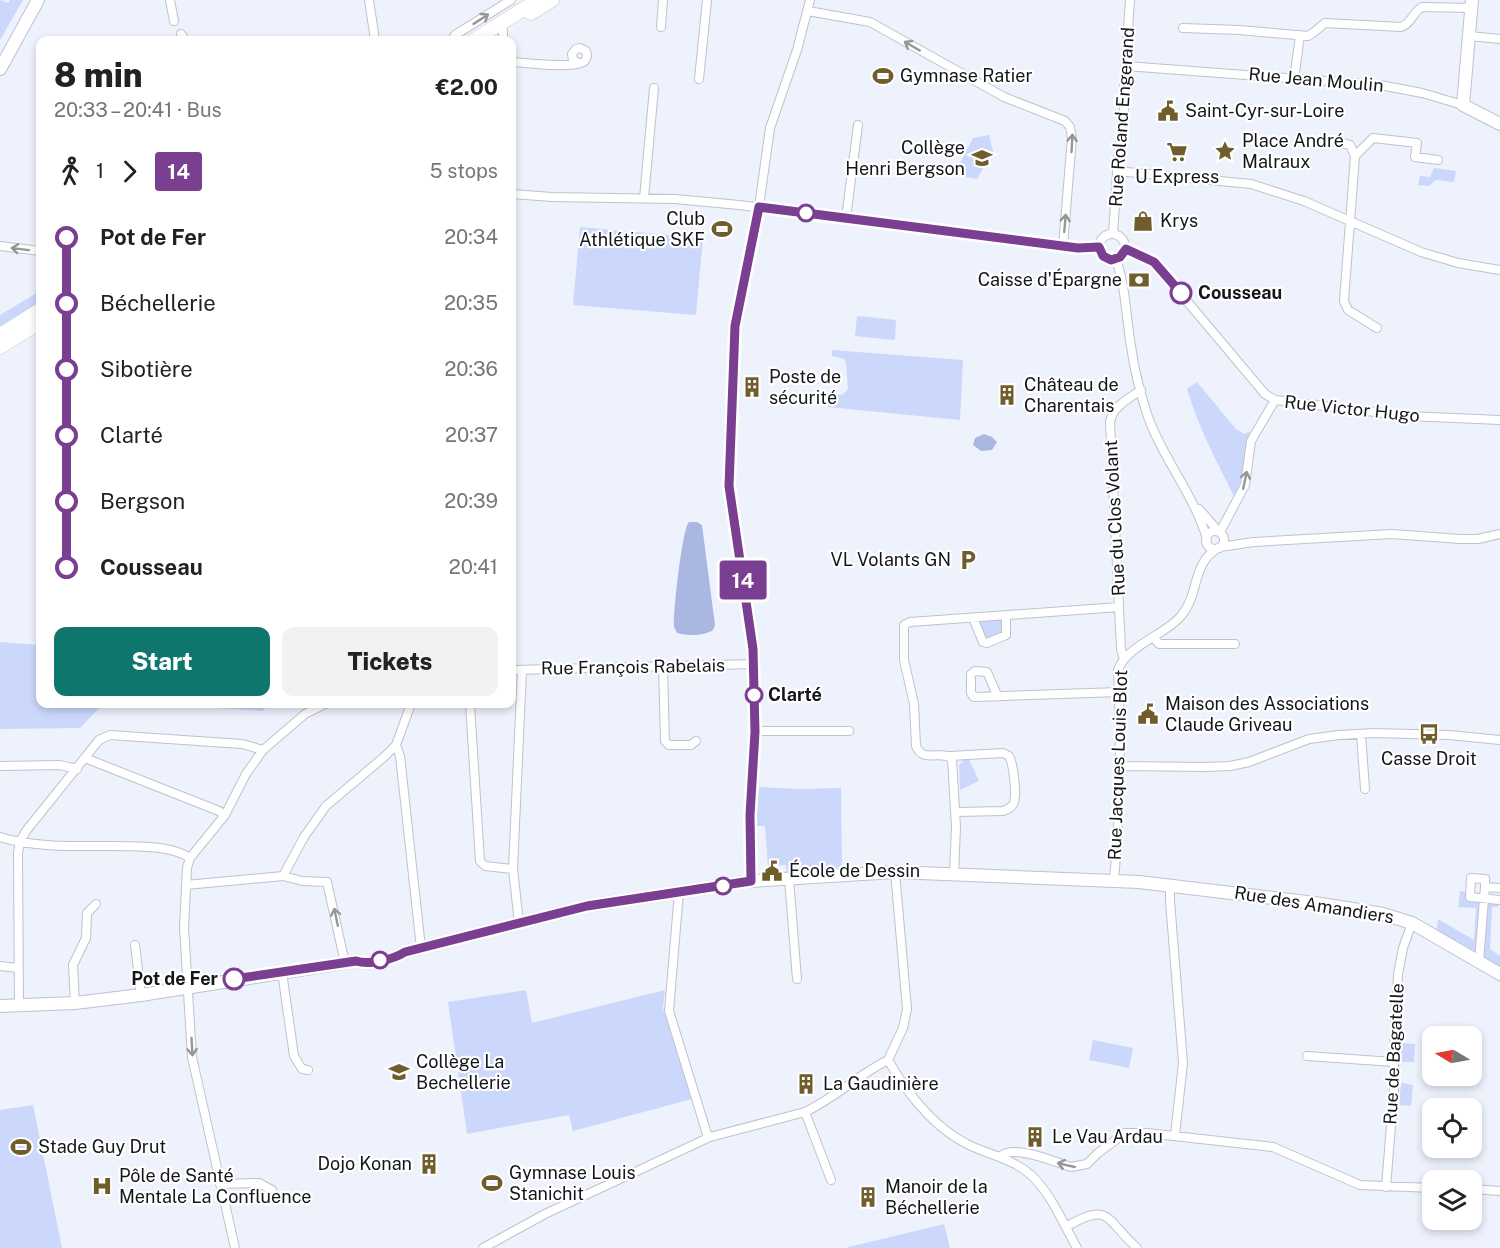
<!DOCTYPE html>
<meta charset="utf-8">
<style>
body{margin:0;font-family:"Public Sans",sans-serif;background:#f2f2f2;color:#222;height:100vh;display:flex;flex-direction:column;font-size:22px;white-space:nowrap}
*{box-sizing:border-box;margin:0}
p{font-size:20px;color:#767676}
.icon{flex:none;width:33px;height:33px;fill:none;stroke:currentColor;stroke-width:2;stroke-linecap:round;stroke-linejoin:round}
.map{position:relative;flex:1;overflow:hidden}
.panel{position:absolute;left:36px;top:36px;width:480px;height:672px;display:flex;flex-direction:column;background:#fff;border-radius:12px;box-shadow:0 3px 9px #0003}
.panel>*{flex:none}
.badge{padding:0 12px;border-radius:4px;font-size:21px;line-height:39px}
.needle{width:39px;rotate:280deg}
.fabs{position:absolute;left:1422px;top:1026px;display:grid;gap:12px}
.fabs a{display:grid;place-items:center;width:60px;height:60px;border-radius:12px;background:#fff;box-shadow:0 3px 9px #0003;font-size:30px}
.map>.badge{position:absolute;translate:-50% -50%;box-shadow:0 0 0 3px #fff}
.legs{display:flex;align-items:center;gap:9px;height:66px;padding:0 18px;font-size:20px}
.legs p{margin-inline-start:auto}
.head{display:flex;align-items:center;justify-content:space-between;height:102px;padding:0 18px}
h1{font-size:33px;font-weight:800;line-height:45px}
.action{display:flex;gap:12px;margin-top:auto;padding:12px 18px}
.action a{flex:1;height:69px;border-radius:12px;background:#0f766e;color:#fff;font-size:24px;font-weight:800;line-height:69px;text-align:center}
.action a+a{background:#f2f2f2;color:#222}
ul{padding:0 18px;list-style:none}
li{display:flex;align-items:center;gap:21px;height:66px;font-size:22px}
li i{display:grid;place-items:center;width:9px;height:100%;margin:0 8px;background:currentColor}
li i::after{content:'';width:15px;height:15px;margin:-8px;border:4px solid;border-radius:50%;background:#fff}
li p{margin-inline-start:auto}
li:first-child i{background:linear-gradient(#0000 50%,currentColor 0)}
li:last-child i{background:linear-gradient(currentColor 50%,#0000 0)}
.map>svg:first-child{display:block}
.green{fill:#ccd8fb}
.water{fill:#aab7e2}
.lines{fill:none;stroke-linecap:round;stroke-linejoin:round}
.street-casing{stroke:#bfc2cd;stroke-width:10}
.secondary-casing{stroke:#bfc2cd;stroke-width:14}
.primary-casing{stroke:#bfc2cd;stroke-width:15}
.street{stroke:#fff;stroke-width:8}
.secondary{stroke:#fff;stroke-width:12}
.primary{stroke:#fff;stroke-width:14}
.oneway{stroke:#969698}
.line-1-casing{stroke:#fff;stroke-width:14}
.line-1{stroke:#7a3f91;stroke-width:9}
.stop-1-dot{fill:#fff;stroke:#7a3f91;stroke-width:3}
.labels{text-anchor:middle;stroke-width:4.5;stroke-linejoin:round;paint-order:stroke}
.poi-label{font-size:18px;fill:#15161a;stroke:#fff;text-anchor:start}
.street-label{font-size:18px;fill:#15161a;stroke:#fff}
.stop-label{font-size:18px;font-weight:bold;fill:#15161a;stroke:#fff;text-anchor:start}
</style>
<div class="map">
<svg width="1500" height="1248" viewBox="0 0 1500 1248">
<rect width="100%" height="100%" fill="#eef2fd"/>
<path class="green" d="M 0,0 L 8,3 L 10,0 L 23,0 L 0,40 Z
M 989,135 L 993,151 L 977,179 L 954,175 L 973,138 Z
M 1434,168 L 1456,171 L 1454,182 L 1436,180 L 1429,186 L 1418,185 L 1420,176 L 1430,177 Z
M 580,227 L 703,238 L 696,315 L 573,305 Z
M 40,291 L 40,306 L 0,331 L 0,315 Z
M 857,316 L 896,320 L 895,340 L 855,336 Z
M 832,350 L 963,360 L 960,420 L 828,407 L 829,395 L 842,395 L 848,389 L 846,364 L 844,359 L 832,356 Z
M 1197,382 L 1236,429 L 1245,434 L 1250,431 C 1242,453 1245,477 1235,498 C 1217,462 1198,427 1187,389 Z
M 1002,619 L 1003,633 L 986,639 L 979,622 Z
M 0,642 L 40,645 L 40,704 L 103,704 L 80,728 L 0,729 Z
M 158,704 L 271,704 L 262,711 Z
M 965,759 L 969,759 L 979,781 L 960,790 L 959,765 Z
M 759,787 L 798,789 L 841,788 L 842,867 L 787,874 L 786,865 L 768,866 L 765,826 L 756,826 Z
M 1460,891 L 1466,892 L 1466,899 L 1477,903 L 1480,900 L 1476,953 L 1437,930 L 1438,919 L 1474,940 L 1476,908 L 1458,907 Z
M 1487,902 L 1498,903 L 1498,907 L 1492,907 L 1490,949 L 1500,956 L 1500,967 L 1483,958 Z
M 526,990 L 532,1023 L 665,990 L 663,1008 L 692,1099 L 573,1131 L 569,1115 L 467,1134 L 448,1002 Z
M 1093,1040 L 1133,1048 L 1129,1068 L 1089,1060 Z
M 1401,1043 L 1415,1044 L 1414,1062 L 1400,1062 Z
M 1401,1083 L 1413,1085 L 1411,1106 L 1399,1105 Z
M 33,1105 L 62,1248 L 0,1248 L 0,1110 Z
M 944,1224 L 950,1248 L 847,1248 L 849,1247 Z"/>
<path class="water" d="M 984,434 L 992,437 L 997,442 L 992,450 L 981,451 L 973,445 L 975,438 Z
M 689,522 L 697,522 L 702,525 L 715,625 L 713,630 C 705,636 687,636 677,633 L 674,627 C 673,614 682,529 689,522 Z"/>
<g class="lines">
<g class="street-casing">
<path id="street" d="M 170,0 L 174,21
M 369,0 L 375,40
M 808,11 L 870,22 L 1004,97 L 1065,121 L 1070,127 L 1072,138 L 1063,246
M 661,27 L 663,0
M 1183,28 L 1239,30 L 1308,36 L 1313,33 L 1325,23 L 1401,27 C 1411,24 1413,12 1422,7 L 1472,8
M 181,34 L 185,40
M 1469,36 L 1500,39
M 452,40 L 455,35 L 511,0
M 503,40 L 503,31
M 512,62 C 528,63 567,68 581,63 C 586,61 585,61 587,56 L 586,51 L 580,48 L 576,49 L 572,54 L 573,60 L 579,63
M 1126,66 L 1380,85 L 1422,93 L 1463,105
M 1295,73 L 1300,35
M 699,79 L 707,0
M 1336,142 L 1350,145 L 1355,156
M 1117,171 L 1251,184 L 1304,201 L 1421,252 L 1458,263 L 1500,270
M 512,194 L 552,197 L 675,199 L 739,205 L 1078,248 L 1099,247
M 644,198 L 654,88
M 846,218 L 858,125
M1099 247a13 13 0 1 1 26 0a13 13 0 1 1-26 0Z
M 1113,234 L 1118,158 L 1124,111 L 1124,88 L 1130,0
M 0,246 L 40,251
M 1126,249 L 1154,262 L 1265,394 L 1275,400 L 1408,416 L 1500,420
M 1116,260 C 1126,287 1126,318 1131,346 C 1134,369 1140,392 1147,414 C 1162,458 1194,494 1207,539
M 1377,328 L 1348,310 L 1344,301 L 1355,156 L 1373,138 L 1417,143 L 1415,157 L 1438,160
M 1199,509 L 1219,532
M1206 540a9 9 0 1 1 18 0a9 9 0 1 1-18 0Z
M 1220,532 L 1245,485 L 1251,441 L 1275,400
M 1220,547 L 1254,542 L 1392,534 L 1460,539 L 1478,539 L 1500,534
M 973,618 L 983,642 L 987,643 L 1006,635 L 1006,616
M 1154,638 L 1159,644 L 1235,644
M 1124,659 L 1121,649 L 1110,422 C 1113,406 1128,399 1141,390
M 663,667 L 665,741 L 669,745 L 691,745 L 696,741
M 512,670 L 754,664
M 998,697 L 987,672 L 975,671 L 971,674 L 971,693 L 974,697 L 1119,692
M 470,704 L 480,861 L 485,866 L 513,869
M 755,731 L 849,731
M 1361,734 L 1365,789
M 396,745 L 400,756 L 421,948
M 950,756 L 1003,753 L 1009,756 C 1013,763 1017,793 1014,802 C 1013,807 1008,809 1003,811 L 956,812
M 85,758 L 219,811 L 225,815
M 0,766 L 60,765 L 77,769
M 1121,766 L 1205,767 L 1230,766 L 1249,762 L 1309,739 L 1339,735 L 1374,733 L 1449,735 L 1500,740
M 0,837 C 35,848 80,846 117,846 C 141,847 170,845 190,858
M 954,873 L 956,827 L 952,759 C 942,749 923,764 916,746 L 914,704 L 904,660 L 904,625 L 910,622 L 1119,607
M 283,876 L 302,881 L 327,882 L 345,963
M 789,879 L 797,979
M 1114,880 C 1121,810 1121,741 1118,670 C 1126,646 1165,635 1181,616 C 1200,594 1191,564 1218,548
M 751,881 L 750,815 L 755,731 L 753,649 L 729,486 L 734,333 L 757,221 L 770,128 L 797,50 L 810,0
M 186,885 L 283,876 L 304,837 L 326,806 L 384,757 L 396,745 L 411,704
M 1170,885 L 1170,901 L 1183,1063 L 1175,1135
M 1485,887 L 1485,879 L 1471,878 L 1470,897 L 1500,900
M 679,892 L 669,1011 L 707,1134 L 710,1137
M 519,923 L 513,869 L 522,670
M 135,945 L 141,995
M 1479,961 L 1485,887 L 1500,888
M 0,966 L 18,968
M 282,972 L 294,1056 L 302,1069 L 308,1070
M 75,1003 L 73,965 L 86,938 L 87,913 L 96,904
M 19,1006 L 18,853 L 20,842 L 26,831 L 99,740 L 110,735 L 242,744 L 263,750
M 1307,1056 L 1394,1062
M 888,1060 C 907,1093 934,1128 969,1145 C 990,1155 1013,1159 1031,1175 C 1052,1195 1063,1223 1077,1248
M 888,1060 L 903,1028 L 907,1009 L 895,872
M 805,1112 L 831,1180
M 1001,1156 C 1014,1144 1055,1162 1071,1167 L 1087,1164 L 1098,1153 L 1125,1133 L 1147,1133 L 1273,1147 L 1360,1185 L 1432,1188
M 220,1184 L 259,1183 L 272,1190
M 1386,1187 L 1394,1089 L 1394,1051 L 1398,974 L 1403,948 L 1412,923
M 1472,1189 L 1500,1191
M 1066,1227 C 1111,1200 1106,1221 1137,1248
M 235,1248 L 192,1057 L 184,927 L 187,868 L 190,858 L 225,815 L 246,774 L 263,750 L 305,714 L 325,704
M 483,1248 L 545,1214 L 710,1137 L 805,1112 C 835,1098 858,1075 888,1060"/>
</g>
<g class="secondary-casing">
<path id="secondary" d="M 1472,0 L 1463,105 L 1500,124
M 0,69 L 38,0
M 0,1006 L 75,1003 L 141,995 L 356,961 C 370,965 392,960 405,952 L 587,906 L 751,881 L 895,872 L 1139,882 L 1315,903 L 1383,914 L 1412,923 L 1500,974"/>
</g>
<g class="primary-casing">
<path id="primary" d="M 531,13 L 552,0
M 474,40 L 538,0
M 0,335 L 40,310
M 0,347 L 40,322"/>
</g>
<use href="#street" class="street"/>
<use href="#secondary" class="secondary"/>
<use href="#primary" class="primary"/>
</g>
<defs><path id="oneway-shaft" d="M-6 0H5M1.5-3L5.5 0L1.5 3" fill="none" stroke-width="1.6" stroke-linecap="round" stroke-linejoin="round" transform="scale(1.5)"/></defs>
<g class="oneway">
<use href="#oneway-shaft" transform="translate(481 19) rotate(-33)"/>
<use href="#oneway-shaft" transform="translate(912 46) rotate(-150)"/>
<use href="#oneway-shaft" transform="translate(1072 143) rotate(-87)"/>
<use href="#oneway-shaft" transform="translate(1065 223) rotate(-85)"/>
<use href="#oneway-shaft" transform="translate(20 249) rotate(-173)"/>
<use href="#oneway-shaft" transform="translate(1245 480) rotate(-78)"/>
<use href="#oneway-shaft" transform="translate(336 917) rotate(-102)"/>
<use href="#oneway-shaft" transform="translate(192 1047) rotate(87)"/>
<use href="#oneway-shaft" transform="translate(1066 1165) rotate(-167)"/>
</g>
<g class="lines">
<g class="line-1-casing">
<path id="line-1" d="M 234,979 L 356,961 C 370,965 392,960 405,952 L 587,906 L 751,881 L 750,815 L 755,732 L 753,649 L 729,486 L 735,326 L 759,207 L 1078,248 L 1099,247 L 1103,256 L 1111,260 L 1120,257 L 1126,249 L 1154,262 L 1181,293"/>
</g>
<use href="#line-1" class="line-1"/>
</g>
<defs>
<g id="stadium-bare" transform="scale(1.62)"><path d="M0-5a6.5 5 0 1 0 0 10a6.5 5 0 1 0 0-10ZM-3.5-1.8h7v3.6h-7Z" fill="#6f5e2c" stroke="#fff" stroke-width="2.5" paint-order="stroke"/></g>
<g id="civic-bare" transform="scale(1.62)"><path d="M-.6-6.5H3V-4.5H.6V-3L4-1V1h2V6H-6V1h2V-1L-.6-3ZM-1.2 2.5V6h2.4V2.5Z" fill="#6f5e2c" stroke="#fff" stroke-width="2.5" paint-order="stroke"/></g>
<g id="sight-bare" transform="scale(1.62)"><path d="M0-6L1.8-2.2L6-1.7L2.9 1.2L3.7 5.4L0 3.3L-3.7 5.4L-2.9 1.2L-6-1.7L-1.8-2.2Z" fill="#6f5e2c" stroke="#fff" stroke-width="2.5" paint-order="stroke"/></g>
<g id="supermarket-bare" transform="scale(1.62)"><path d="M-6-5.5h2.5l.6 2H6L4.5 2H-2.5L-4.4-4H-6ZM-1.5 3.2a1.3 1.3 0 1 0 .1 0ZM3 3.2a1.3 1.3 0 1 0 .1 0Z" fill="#6f5e2c" stroke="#fff" stroke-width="2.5" paint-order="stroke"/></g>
<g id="school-bare" transform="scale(1.62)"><path d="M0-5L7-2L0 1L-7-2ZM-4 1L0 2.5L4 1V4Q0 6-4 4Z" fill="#6f5e2c" stroke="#fff" stroke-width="2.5" paint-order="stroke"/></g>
<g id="shop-bare" transform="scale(1.62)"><path d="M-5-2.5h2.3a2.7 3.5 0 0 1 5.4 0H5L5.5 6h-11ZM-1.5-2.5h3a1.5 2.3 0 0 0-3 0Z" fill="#6f5e2c" stroke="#fff" stroke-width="2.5" paint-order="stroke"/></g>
<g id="bank-bare" transform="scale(1.62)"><path d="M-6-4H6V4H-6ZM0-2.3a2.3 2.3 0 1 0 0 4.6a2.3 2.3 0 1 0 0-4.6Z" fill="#6f5e2c" stroke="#fff" stroke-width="2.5" paint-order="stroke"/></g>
<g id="building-bare" transform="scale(1.62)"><path d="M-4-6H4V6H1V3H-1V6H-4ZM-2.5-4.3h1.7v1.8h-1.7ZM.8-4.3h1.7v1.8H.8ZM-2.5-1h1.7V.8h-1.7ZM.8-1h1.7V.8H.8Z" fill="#6f5e2c" stroke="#fff" stroke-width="2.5" paint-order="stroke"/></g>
<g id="parking-bare" transform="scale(1.62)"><path d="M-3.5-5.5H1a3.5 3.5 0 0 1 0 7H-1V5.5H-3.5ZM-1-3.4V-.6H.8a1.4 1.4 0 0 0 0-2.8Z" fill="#6f5e2c" stroke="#fff" stroke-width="2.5" paint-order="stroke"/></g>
<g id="bus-bare" transform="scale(1.62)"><path d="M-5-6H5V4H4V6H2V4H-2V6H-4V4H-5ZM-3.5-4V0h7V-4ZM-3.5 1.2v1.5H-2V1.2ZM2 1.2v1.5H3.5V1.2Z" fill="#6f5e2c" stroke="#fff" stroke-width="2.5" paint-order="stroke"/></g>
<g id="hospital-bare" transform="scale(1.62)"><path d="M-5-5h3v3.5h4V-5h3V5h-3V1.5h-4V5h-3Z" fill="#6f5e2c" stroke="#fff" stroke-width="2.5" paint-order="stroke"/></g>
</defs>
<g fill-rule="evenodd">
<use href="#stadium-bare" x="883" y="76"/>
<use href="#civic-bare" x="1168" y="111"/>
<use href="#sight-bare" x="1225" y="151"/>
<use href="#supermarket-bare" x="1177" y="152"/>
<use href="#school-bare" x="982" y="158"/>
<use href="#shop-bare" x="1143" y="221"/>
<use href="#stadium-bare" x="722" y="229"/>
<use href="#bank-bare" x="1139" y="280"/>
<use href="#building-bare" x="752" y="387"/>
<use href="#building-bare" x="1007" y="395"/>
<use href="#parking-bare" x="968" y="560"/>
<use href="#civic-bare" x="1148" y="714"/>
<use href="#bus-bare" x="1429" y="734"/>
<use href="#civic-bare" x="772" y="871"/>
<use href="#school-bare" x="399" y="1072"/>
<use href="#building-bare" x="806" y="1084"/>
<use href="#building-bare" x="1035" y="1137"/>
<use href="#stadium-bare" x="21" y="1147"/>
<use href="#building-bare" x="429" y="1164"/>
<use href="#stadium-bare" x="492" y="1183"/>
<use href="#hospital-bare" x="102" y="1186"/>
<use href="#building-bare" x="868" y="1197"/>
</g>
<g class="stop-1-dot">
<circle cx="806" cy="213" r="8"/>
<circle cx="1181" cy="293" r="10"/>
<circle cx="754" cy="695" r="8"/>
<circle cx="723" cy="886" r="8"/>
<circle cx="380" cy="960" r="8"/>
<circle cx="234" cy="979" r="10"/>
</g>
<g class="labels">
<g class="poi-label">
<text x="900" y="82">Gymnase Ratier</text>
<text x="1185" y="117">Saint-Cyr-sur-Loire</text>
<text x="1242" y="147">Place André<tspan x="1242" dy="21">Malraux</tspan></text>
<text x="965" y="154" text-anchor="end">Collège<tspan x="965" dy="21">Henri Bergson</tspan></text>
<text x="1177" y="183" text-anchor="middle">U Express</text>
<text x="705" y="225" text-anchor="end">Club<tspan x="705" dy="21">Athlétique SKF</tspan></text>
<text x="1160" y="227">Krys</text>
<text x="1122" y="286" text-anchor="end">Caisse d'Épargne</text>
<text x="769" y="383">Poste de<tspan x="769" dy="21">sécurité</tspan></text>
<text x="1024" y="391">Château de<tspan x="1024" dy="21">Charentais</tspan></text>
<text x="951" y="566" text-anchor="end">VL Volants GN</text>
<text x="1165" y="710">Maison des Associations<tspan x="1165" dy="21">Claude Griveau</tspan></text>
<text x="1429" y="765" text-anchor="middle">Casse Droit</text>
<text x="789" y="877">École de Dessin</text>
<text x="416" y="1068">Collège La<tspan x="416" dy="21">Bechellerie</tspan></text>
<text x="823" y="1090">La Gaudinière</text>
<text x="1052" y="1143">Le Vau Ardau</text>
<text x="38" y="1153">Stade Guy Drut</text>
<text x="412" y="1170" text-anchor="end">Dojo Konan</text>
<text x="509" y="1179">Gymnase Louis<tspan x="509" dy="21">Stanichit</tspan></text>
<text x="119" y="1182">Pôle de Santé<tspan x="119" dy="21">Mentale La Confluence</tspan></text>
<text x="885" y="1193">Manoir de la<tspan x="885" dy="21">Béchellerie</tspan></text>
</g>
<g class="street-label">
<text transform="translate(1316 80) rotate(5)" y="6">Rue Jean Moulin</text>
<text transform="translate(1122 117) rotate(-86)" y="6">Rue Roland Engerand</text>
<text transform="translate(1352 409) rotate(6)" y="6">Rue Victor Hugo</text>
<text transform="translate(1115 518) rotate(-93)" y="6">Rue du Clos Volant</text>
<text transform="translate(633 667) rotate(-1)" y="6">Rue François Rabelais</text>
<text transform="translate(1118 765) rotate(-88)" y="6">Rue Jacques Louis Blot</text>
<text transform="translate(1314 905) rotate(9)" y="6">Rue des Amandiers</text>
<text transform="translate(1394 1054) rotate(-87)" y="6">Rue de Bagatelle</text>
</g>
<g class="stop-label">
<text x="1198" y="299">Cousseau</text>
<text x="768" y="701">Clarté</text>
<text x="218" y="985" text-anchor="end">Pot de Fer</text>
</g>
</g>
</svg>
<div class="fabs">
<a><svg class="needle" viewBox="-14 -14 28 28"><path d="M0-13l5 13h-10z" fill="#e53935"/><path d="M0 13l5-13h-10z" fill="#767676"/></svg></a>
<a><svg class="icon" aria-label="locate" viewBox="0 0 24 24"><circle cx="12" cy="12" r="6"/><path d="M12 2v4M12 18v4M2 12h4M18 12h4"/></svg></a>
<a><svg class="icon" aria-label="layers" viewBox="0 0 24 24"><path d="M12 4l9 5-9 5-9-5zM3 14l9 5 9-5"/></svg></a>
</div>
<b class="badge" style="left:743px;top:580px;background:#7a3f91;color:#fff">14</b>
<section class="panel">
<div class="head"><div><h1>8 min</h1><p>20:33 – 20:41 · Bus</p></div><b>€2.00</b></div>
<div class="legs"><svg class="icon" aria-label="walk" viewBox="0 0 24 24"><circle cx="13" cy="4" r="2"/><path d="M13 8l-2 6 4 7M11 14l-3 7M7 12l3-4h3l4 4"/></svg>1<svg class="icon" aria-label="forward" viewBox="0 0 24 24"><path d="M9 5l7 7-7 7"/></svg><b class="badge" style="background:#7a3f91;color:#fff">14</b><p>5 stops</p></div>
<ul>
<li><i style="color:#7a3f91"></i><b>Pot de Fer</b><p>20:34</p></li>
<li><i style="color:#7a3f91"></i><span>Béchellerie</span><p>20:35</p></li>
<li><i style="color:#7a3f91"></i><span>Sibotière</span><p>20:36</p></li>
<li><i style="color:#7a3f91"></i><span>Clarté</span><p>20:37</p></li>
<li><i style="color:#7a3f91"></i><span>Bergson</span><p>20:39</p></li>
<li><i style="color:#7a3f91"></i><b>Cousseau</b><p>20:41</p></li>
</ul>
<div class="action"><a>Start</a><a>Tickets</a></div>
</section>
</div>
